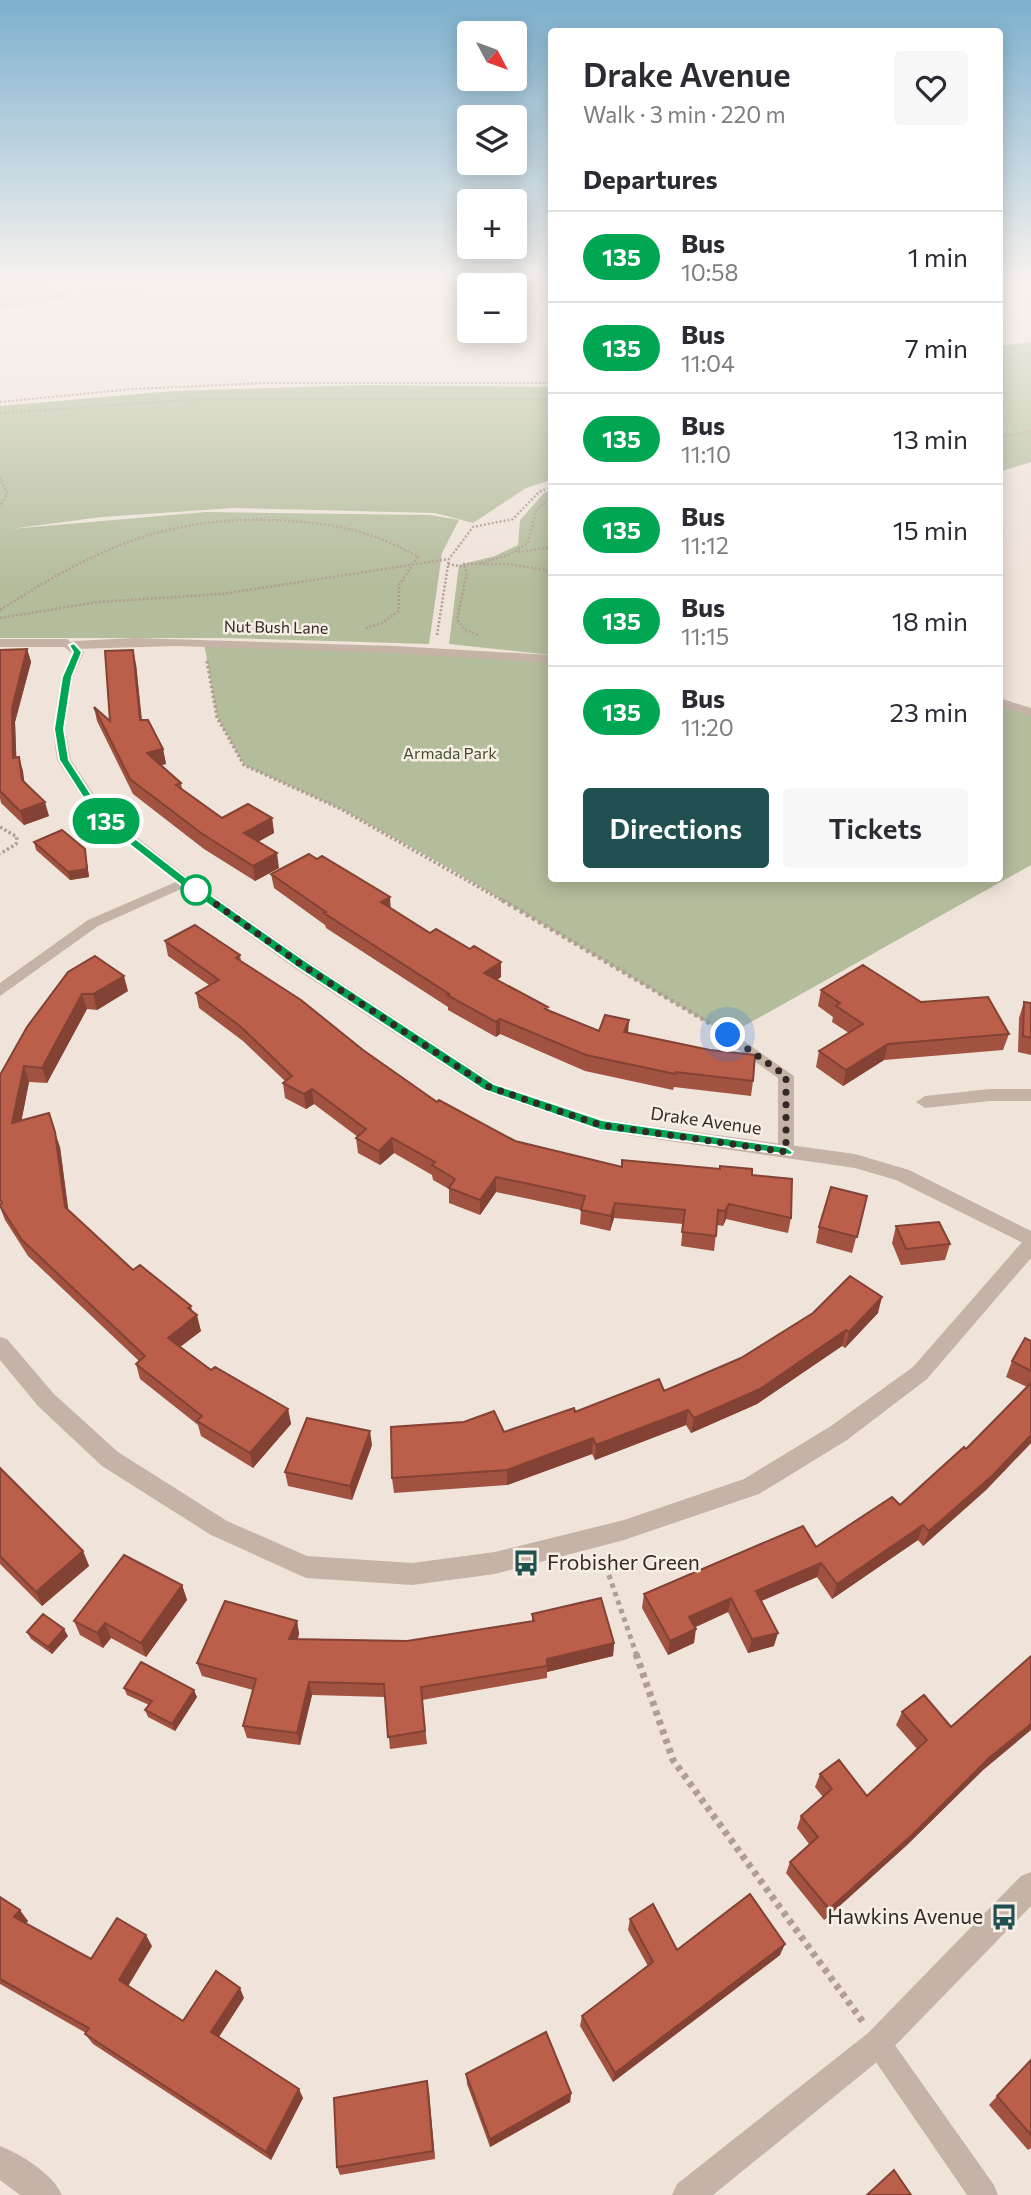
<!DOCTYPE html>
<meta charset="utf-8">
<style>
body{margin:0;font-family:Commissioner,sans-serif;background:#f7f7f7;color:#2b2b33;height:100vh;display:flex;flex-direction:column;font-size:26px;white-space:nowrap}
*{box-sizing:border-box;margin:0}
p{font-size:23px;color:#7c7c81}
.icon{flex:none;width:38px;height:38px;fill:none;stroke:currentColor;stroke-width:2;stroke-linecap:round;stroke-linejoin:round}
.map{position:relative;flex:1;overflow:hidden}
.details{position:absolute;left:548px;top:28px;width:455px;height:854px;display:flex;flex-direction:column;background:#fff;border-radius:7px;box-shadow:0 4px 18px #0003}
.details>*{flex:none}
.badge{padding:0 14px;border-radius:23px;font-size:24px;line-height:46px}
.needle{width:46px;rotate:131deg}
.tools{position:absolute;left:457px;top:21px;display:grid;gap:14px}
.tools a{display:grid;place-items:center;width:70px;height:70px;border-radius:7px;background:#fff;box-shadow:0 4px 18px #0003;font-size:35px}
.you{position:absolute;width:35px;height:35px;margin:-18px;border:5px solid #fff;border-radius:50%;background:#1a73e8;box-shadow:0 0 0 10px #1a73e833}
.map>.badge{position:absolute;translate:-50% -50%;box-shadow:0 0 0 4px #fff}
h2{padding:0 35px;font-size:26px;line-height:63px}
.round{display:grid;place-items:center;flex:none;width:74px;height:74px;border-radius:7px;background:#f7f7f7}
.headline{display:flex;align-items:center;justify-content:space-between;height:119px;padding:0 35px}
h1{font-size:33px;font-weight:600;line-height:52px}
.button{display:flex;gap:14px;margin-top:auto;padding:14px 35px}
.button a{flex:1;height:80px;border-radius:7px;background:#205050;color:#fff;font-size:28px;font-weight:600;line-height:80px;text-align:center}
.button a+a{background:#f7f7f7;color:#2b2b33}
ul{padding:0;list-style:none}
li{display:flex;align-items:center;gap:21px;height:91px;padding:0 35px;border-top:2px solid #e1e1e2}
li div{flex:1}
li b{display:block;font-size:26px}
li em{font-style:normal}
li .badge{min-width:77px;font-weight:700;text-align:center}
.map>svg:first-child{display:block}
.green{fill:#b3bc9b}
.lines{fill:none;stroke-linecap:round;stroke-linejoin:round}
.path-far5{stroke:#b19d91;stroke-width:2;stroke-dasharray:2 2;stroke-linecap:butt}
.path-far4{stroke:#b19d91;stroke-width:2.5;stroke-dasharray:2 2;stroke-linecap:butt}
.path-far3{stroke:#b19d91;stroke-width:3.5;stroke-dasharray:2.5 2.5;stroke-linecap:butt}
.path-far2{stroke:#b19d91;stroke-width:4.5;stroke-dasharray:3.5 3.5;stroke-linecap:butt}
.path-far1{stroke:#b19d91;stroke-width:5;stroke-dasharray:4.5 4.5;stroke-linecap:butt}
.path{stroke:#b19d91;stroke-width:7;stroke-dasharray:5 5;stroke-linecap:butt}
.service{fill:#c5b3a7;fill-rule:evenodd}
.minor{fill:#c5b3a7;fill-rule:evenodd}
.tertiary{fill:#c5b3a7;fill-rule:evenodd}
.wall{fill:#a15240}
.shaded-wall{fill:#834234}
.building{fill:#bb5f4b;stroke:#834234;stroke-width:2}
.line{fill:#00a651;stroke:#fff;stroke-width:2}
.walk{stroke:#332a27;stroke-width:7;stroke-dasharray:0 12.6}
.stop-dot{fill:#fff;stroke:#00a651;stroke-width:3.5}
.labels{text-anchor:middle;stroke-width:5;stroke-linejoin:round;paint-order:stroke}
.far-street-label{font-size:16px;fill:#332a27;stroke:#f7eee5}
.far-park-label{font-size:16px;fill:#454e2d;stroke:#f7eee5}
.street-label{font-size:18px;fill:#332a27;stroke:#f7eee5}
.near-poi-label{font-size:21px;fill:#332a27;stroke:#f7eee5;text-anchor:start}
</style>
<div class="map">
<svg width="1031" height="2195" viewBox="0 0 1031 2195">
<rect width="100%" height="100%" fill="#efe3da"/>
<path class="green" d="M 0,279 L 43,279 L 69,297 L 0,306 Z
M 1031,342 L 1031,462 L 999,472 L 999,346 Z
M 363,385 L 551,387 L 551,480 L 526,488 L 473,523 L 435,513 L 233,508 L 102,517 L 10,529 L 206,512 L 430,515 L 459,520 L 442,553 L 429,644 L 228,638 L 0,638 L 0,406 L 173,391 Z
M 551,490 L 551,655 L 449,644 L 459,565 L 495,556 L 518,545 L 520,520 L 545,492 Z
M 204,643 L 412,648 L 551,659 L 551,878 L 999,878 L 999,702 L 1031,712 L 1031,865 L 728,1035 L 440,863 L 341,809 L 244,765 L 217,717 Z"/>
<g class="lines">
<path class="path-far5" d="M 380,279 L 469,286
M 514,287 L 551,288
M 0,308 L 211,279
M 999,357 L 1031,356
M 0,402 L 133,389 L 264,383 L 551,383
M 0,413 L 202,399 L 551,399
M 999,438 L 1031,431"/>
<path class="path-far4" d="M 999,438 L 1003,437
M 0,477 L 7,493 L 0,507
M 518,552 L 551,547
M 481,563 L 511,554 L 528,543 L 536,511 L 551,496
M 448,564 L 465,567 L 467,573 L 457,619 L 464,629 L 478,635
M 463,564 L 509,564 L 551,571
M 0,610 C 98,547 171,513 291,521 C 337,524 378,533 418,557 L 399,585 L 399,611 L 382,623 L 364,629
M 0,618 L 98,602 L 222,594 L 449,559
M 437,635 L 449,559 L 473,527 L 513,519 L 539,492 L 551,487"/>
<path class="path-far3" d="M 207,661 L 217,717 L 244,765 L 341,809 L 505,902
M 0,827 L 17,837 L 16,844 L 0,854"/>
<path class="path-far2" d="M 502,900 L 711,1024"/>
<path class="path-far1" d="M 603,1558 L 637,1656"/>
<path class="path" d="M 636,1654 L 673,1760 L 863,2022"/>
<path class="service" d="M 728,1030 L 794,1076 L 794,1152 L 792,1156 L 780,1156 L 778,1152 L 778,1078 L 723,1039 L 720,1035 L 723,1031 Z
M 878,2030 L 887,2034 L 994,2185 L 998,2195 L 967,2195 L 869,2052 L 865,2043 L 869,2034 Z"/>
<path class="minor" d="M 135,638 L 395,646 L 551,655 L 551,663 L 395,653 L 176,646 L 74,649 L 68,645 L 74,641 Z
M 999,698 L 1031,708 L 1031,716 L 999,706 Z
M 185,878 L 192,882 L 190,885 L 98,926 L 0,996 L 0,983 L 88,920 Z
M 990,1089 L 1031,1089 L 1031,1101 L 990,1101 L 925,1108 L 916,1102 L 925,1096 Z
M 1031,1238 L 1031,1258 L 927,1379 L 847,1440 L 759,1494 L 624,1540 L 495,1574 L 412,1585 L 306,1578 L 211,1535 L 102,1466 L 38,1406 L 0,1360 L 0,1337 L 7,1339 L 54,1394 L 118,1452 L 227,1521 L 307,1556 L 412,1563 L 495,1552 L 624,1520 L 744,1479 L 831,1426 L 913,1367 L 1024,1240 Z
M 1031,1872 L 1031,1906 L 888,2053 L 713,2195 L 672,2195 L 677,2184 L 868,2033 L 1021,1876 Z
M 0,2146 C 21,2154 53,2174 62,2195 L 20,2195 L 0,2180 Z"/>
<path class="tertiary" d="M 0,639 L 67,639 L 84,652 L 73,677 L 65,729 L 71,760 L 106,813 L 190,879 L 308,961 L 495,1083 L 601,1119 L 855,1154 L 909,1170 L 1031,1231 L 1031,1247 L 896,1180 L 855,1168 L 600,1131 L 483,1091 L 296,969 L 180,885 L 96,819 L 57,760 L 53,729 L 61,677 L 72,653 L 64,647 L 0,647 Z"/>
</g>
<path class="wall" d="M 27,649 L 31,662 L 15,722 L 16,758 L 19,757 L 24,782 L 49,816 L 24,825 L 1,803 L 0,798 L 0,650 Z
M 136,664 L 142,720 L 163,749 L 166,764 L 161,765 L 181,783 L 182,789 L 222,818 L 272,818 L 274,833 L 258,842 L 279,868 L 255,881 L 204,849 L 133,794 L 97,721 L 94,707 L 110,721 Z
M 34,842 L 85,849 L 89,877 L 70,880 L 36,850 Z
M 271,874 L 390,908 L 430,933 L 501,962 L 501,977 L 497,980 L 548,1010 L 599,1031 L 628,1033 L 753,1081 L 751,1096 L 674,1087 L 673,1090 L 585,1071 L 500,1034 L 496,1037 L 448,1010 L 448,1007 L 326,928 L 325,925 L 274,888 Z
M 165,941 L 240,955 L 241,961 L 363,1050 L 437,1102 L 515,1141 L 622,1167 L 752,1175 L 791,1218 L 788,1233 L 726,1219 L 723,1226 L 717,1225 L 714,1251 L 681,1246 L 683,1224 L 614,1218 L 610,1231 L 580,1224 L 581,1210 L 496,1192 L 480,1215 L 449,1203 L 449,1189 L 433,1180 L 432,1175 L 394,1153 L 380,1165 L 358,1153 L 356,1138 L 358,1137 L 314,1104 L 306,1109 L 285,1098 L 283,1083 L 285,1081 L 243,1041 L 199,1008 L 196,993 L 209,985 L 168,956 Z
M 68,972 L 128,991 L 97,1010 L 87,1009 L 47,1083 L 29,1082 L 21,1121 L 60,1147 L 68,1210 L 133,1270 L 192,1311 L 201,1331 L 180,1347 L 211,1370 L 288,1409 L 291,1424 L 253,1468 L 201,1436 L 198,1425 L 140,1379 L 136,1364 L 139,1361 L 28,1256 L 5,1220 L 0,1207 L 0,1204 L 2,1203 L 0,1075 Z
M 821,990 L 921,1002 L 1009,1034 L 1003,1050 L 884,1060 L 843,1086 L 816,1067 L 819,1051 L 849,1033 L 832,1022 L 833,1017 L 818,1006 Z
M 1024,1002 L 1031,1003 L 1031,1055 L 1018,1052 L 1019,1018 Z
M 867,1196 L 852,1253 L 816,1243 L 819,1227 Z
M 896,1226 L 950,1244 L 945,1260 L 901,1265 L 892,1243 Z
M 878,1313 L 845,1348 L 842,1346 L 757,1404 L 691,1433 L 686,1425 L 595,1460 L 592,1454 L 507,1485 L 394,1493 L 392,1478 L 504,1432 L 575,1412 L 664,1391 Z
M 1031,1341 L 1031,1443 L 986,1490 L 923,1546 L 918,1540 L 832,1599 L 817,1577 L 761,1601 L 774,1646 L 748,1653 L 728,1612 L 695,1627 L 694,1643 L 668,1655 L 642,1608 L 644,1594 L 816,1547 L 900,1505 L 966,1449 L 1027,1387 L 1006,1377 L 1012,1361 Z
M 372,1445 L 352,1500 L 288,1486 L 285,1472 Z
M 0,1468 L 83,1551 L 89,1566 L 42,1606 L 0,1564 Z
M 182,1585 L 187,1600 L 146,1657 L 111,1638 L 103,1648 L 80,1635 L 74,1621 Z
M 532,1614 L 614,1643 L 613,1656 L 547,1672 L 547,1678 L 422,1700 L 427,1744 L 390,1749 L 385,1697 L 312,1695 L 300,1745 L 247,1738 L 243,1726 L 253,1690 L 202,1676 L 197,1663 L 297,1621 L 299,1634 L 298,1639 L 407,1641 L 532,1621 Z
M 27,1632 L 68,1636 L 52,1654 L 31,1639 Z
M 124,1688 L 197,1697 L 175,1731 L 148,1717 L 145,1710 L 149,1705 L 127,1695 Z
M 902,1712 L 982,1771 L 907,1845 L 824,1920 L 786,1873 L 790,1862 L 809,1844 L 797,1828 L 801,1816 L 823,1797 L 815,1787 L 820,1774 L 867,1796 L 917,1749 L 896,1725 Z
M 0,1897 L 28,1921 L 26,1924 L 91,1959 L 152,1946 L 128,1986 L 183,2021 L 244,1998 L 219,2037 L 303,2098 L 271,2160 L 93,2044 L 85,2034 L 86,2033 L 0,1984 Z
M 630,1919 L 677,1950 L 780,1955 L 613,2082 L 580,2026 L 582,2016 L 648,1966 L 628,1930 Z
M 1031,2059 L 1031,2148 L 1028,2150 L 989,2105 Z
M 466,2074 L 571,2093 L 570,2102 L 490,2147 L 467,2084 Z
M 427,2081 L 435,2159 L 340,2175 L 337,2167 Z"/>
<path class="shaded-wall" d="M 27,649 L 31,662 L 15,722 L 17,772 L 13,758 L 12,708 Z
M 133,650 L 136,664 L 143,735 L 140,720 Z
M 163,749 L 166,764 L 150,768 L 147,753 Z
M 19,757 L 23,771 L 26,794 L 22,780 Z
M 45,802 L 49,816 L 24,825 L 20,811 Z
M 272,818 L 274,833 L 246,848 L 244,833 Z
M 85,849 L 89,877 L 70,880 L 68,872 Z
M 277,853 L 279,868 L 255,881 L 253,866 Z
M 390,897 L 391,912 L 381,902 Z
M 501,962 L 501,977 L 485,988 L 484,973 Z
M 124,976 L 128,991 L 97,1010 L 93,994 Z
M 82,994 L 87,1009 L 47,1083 L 42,1068 Z
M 500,1019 L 500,1034 L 496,1037 L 496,1022 Z
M 629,1020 L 628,1035 L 624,1032 Z
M 888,1044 L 884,1060 L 843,1086 L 846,1070 Z
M 24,1066 L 29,1082 L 18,1139 L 12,1123 Z
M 312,1089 L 314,1104 L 306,1109 L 304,1094 Z
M 55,1132 L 60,1147 L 70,1222 L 65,1207 Z
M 392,1138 L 394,1153 L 380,1165 L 379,1151 Z
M 496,1177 L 496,1192 L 480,1215 L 480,1200 Z
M 615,1203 L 614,1218 L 610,1231 L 611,1216 Z
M 729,1204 L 726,1219 L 723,1226 L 725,1211 Z
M 882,1297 L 878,1313 L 845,1348 L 849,1332 Z
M 191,1306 L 194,1318 L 197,1315 L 201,1331 L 172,1353 L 168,1338 Z
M 846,1330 L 842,1346 L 757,1404 L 691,1433 L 694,1418 Z
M 288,1409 L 291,1424 L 253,1468 L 250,1453 Z
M 688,1410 L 686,1425 L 595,1460 L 596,1445 Z
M 370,1431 L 372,1445 L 352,1500 L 350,1486 Z
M 1031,1435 L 1031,1443 L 986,1490 L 923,1546 L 929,1531 Z
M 593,1438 L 592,1454 L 507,1485 L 507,1470 Z
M 923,1525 L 918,1540 L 832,1599 L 837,1584 Z
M 83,1551 L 89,1566 L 42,1606 L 36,1592 Z
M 821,1563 L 817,1577 L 752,1605 L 756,1591 Z
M 182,1585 L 187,1600 L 146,1657 L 141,1643 Z
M 731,1598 L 728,1612 L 687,1631 L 689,1617 Z
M 297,1621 L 299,1634 L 292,1652 L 289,1639 Z
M 105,1623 L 111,1638 L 103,1648 L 97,1633 Z
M 64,1629 L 68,1636 L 52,1654 L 48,1647 Z
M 696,1629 L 694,1643 L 668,1655 L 670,1641 Z
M 778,1633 L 774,1646 L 748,1653 L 752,1639 Z
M 614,1643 L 613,1656 L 547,1672 L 547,1659 Z
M 309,1682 L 312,1695 L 300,1745 L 297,1733 Z
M 194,1690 L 197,1697 L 175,1731 L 172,1724 Z
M 1031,1724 L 1031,1730 L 982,1771 L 907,1845 L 824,1920 L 829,1909 L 989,1758 Z
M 20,1910 L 28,1921 L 22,1928 L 14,1917 Z
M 146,1935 L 152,1946 L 125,1991 L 119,1980 Z
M 785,1944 L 780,1955 L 613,2082 L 615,2073 Z
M 240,1988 L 244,1998 L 216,2041 L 211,2032 Z
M 427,2081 L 429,2091 L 435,2159 L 433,2151 Z
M 299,2089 L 303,2098 L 271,2160 L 266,2152 Z
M 571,2093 L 570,2102 L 490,2147 L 490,2139 Z"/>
<path class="building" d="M 27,649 L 12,708 L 13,758 L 19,757 L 22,780 L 45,802 L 20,811 L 0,791 L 0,650 Z
M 133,650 L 140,720 L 148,720 L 163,749 L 147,753 L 181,783 L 176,785 L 222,818 L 248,804 L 272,818 L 244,833 L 277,853 L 253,866 L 201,833 L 130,779 L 94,707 L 110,721 L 105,651 Z
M 62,830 L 85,849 L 87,869 L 68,872 L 34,842 Z
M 309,854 L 317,859 L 322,856 L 390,897 L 381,902 L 430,933 L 436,929 L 470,949 L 474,946 L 501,962 L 484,973 L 548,1007 L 545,1009 L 599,1031 L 605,1015 L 629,1020 L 624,1032 L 710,1050 L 755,1055 L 753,1081 L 676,1072 L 675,1074 L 586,1055 L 500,1019 L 496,1022 L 447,995 L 449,994 L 324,913 L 326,912 L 271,874 Z
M 195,925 L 240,955 L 236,958 L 301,1000 L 363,1050 L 437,1102 L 439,1100 L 515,1141 L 622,1167 L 622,1160 L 720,1169 L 720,1166 L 752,1169 L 752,1175 L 792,1179 L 791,1218 L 729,1204 L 725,1211 L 718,1210 L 716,1236 L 682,1232 L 685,1210 L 615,1203 L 611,1216 L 581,1210 L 585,1196 L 496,1177 L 480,1200 L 449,1188 L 455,1179 L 432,1165 L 435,1162 L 392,1138 L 379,1151 L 356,1138 L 366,1129 L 312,1089 L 304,1094 L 283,1083 L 292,1076 L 241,1027 L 196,993 L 219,980 L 165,941 Z
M 95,956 L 124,976 L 93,994 L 82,994 L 42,1068 L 24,1066 L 12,1123 L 49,1113 L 55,1132 L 65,1207 L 133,1270 L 140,1265 L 191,1306 L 188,1308 L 197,1315 L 168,1338 L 211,1370 L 215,1367 L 288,1409 L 250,1453 L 197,1421 L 202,1416 L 136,1364 L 145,1356 L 22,1240 L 0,1206 L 0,1204 L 2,1203 L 0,1199 L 0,1075 L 27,1027 L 68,972 Z
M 863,965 L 921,1002 L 988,997 L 1009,1034 L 888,1044 L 846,1070 L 819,1051 L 863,1024 L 836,1006 L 840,1003 L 821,990 Z
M 1024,1002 L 1031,1003 L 1031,1038 L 1023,1036 Z
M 831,1187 L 867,1196 L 857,1237 L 819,1227 Z
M 939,1222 L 950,1244 L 906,1249 L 896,1226 Z
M 850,1276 L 882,1297 L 849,1332 L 846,1330 L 760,1389 L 694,1418 L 688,1410 L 596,1445 L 593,1438 L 507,1470 L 392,1478 L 391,1427 L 464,1422 L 494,1411 L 504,1432 L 574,1408 L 575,1412 L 659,1379 L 664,1391 L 741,1358 L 813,1313 Z
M 1025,1338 L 1031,1341 L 1031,1371 L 1012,1361 Z
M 1031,1383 L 1031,1435 L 993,1475 L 929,1531 L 923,1525 L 837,1584 L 821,1563 L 756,1591 L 778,1633 L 752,1639 L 731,1598 L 689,1617 L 696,1629 L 670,1641 L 644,1594 L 803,1526 L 816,1547 L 892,1497 L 900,1505 L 964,1447 L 966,1449 Z
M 307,1418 L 370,1431 L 350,1486 L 285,1472 Z
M 0,1468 L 83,1551 L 36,1592 L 0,1556 Z
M 124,1555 L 182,1585 L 141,1643 L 105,1623 L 97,1633 L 74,1621 Z
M 601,1598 L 614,1643 L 547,1659 L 547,1666 L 421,1687 L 425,1731 L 388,1737 L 384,1684 L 309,1682 L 297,1733 L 243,1726 L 256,1679 L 197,1663 L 225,1601 L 297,1621 L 289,1639 L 407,1641 L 534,1621 L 532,1614 Z
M 43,1614 L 64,1629 L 48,1647 L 27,1632 Z
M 1031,1656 L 1031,1724 L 989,1758 L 913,1834 L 829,1909 L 790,1862 L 818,1837 L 801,1816 L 832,1789 L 820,1774 L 839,1760 L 867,1796 L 927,1740 L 902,1712 L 924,1695 L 951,1727 Z
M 141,1662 L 194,1690 L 172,1724 L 145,1710 L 152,1701 L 124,1688 Z
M 750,1894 L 785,1944 L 615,2073 L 582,2016 L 653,1962 L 630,1919 L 653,1904 L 677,1950 Z
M 0,1897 L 20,1910 L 14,1917 L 91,1959 L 117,1918 L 146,1935 L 119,1980 L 183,2021 L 216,1971 L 240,1988 L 211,2032 L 299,2089 L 266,2152 L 85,2034 L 89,2028 L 0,1979 Z
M 546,2032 L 571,2093 L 490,2139 L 466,2074 Z
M 1031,2060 L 1031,2135 L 997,2096 Z
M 427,2081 L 433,2151 L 337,2167 L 334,2098 Z
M 894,2170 L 911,2195 L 867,2195 Z"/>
<linearGradient id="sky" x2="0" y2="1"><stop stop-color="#7cb0ce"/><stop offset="0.48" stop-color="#f8f2ee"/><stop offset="1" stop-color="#f8f2ee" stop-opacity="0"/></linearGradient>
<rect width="1031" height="586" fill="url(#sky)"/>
<path class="line" d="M 74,643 L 82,652 L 72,677 L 64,729 L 69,760 L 104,814 L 189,880 L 307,962 L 494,1084 L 602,1120 L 786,1147 L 793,1152 L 791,1155 L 600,1130 L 484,1090 L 298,968 L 181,885 L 97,819 L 59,760 L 54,729 L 62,677 L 73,652 L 69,645 Z"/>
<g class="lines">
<path class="walk" d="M 196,890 L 302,965 L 489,1087 L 600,1125 L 786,1152 L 786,1076 L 728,1035"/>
</g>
<defs>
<g id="bus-bare" transform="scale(2.1)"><path d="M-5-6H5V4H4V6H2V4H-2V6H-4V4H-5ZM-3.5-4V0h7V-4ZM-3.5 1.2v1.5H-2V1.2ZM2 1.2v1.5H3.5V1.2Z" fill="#205050" stroke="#f7eee5" stroke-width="2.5" paint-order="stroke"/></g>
</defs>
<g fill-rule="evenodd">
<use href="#bus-bare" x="526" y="1563"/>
<use href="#bus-bare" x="1004" y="1917"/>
</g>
<circle class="stop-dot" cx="196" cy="890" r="14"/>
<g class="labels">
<g class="far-street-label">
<text transform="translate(276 627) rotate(1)" y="6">Nut Bush Lane</text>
</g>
<g class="far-park-label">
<text x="450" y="759">Armada Park</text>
</g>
<g class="street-label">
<text transform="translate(706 1121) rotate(8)" y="6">Drake Avenue</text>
</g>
<g class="near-poi-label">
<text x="547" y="1570">Frobisher Green</text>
<text x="983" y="1924" text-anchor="end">Hawkins Avenue</text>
</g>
</g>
</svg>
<div class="tools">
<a><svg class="needle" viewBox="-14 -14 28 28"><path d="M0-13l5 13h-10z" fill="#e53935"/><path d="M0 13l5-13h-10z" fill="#7c7c81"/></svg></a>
<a><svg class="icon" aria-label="layers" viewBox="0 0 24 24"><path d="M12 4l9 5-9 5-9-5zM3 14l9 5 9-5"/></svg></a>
<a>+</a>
<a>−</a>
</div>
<div class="you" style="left:728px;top:1035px"></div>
<b class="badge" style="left:106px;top:821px;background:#00a651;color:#fff">135</b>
<section class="details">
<div class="headline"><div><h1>Drake Avenue</h1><p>Walk · 3 min · 220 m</p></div><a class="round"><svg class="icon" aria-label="heart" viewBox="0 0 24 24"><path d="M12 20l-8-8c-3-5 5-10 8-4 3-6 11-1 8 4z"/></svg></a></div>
<h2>Departures</h2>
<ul>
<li><span class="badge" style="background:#00a651;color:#fff">135</span><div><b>Bus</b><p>10:58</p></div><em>1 min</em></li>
<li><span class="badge" style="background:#00a651;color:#fff">135</span><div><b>Bus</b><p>11:04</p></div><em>7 min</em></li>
<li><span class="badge" style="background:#00a651;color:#fff">135</span><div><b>Bus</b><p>11:10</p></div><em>13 min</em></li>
<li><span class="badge" style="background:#00a651;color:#fff">135</span><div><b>Bus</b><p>11:12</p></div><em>15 min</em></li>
<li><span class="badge" style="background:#00a651;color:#fff">135</span><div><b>Bus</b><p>11:15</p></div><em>18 min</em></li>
<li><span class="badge" style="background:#00a651;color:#fff">135</span><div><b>Bus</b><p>11:20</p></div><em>23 min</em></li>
</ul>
<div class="button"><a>Directions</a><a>Tickets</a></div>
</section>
</div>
